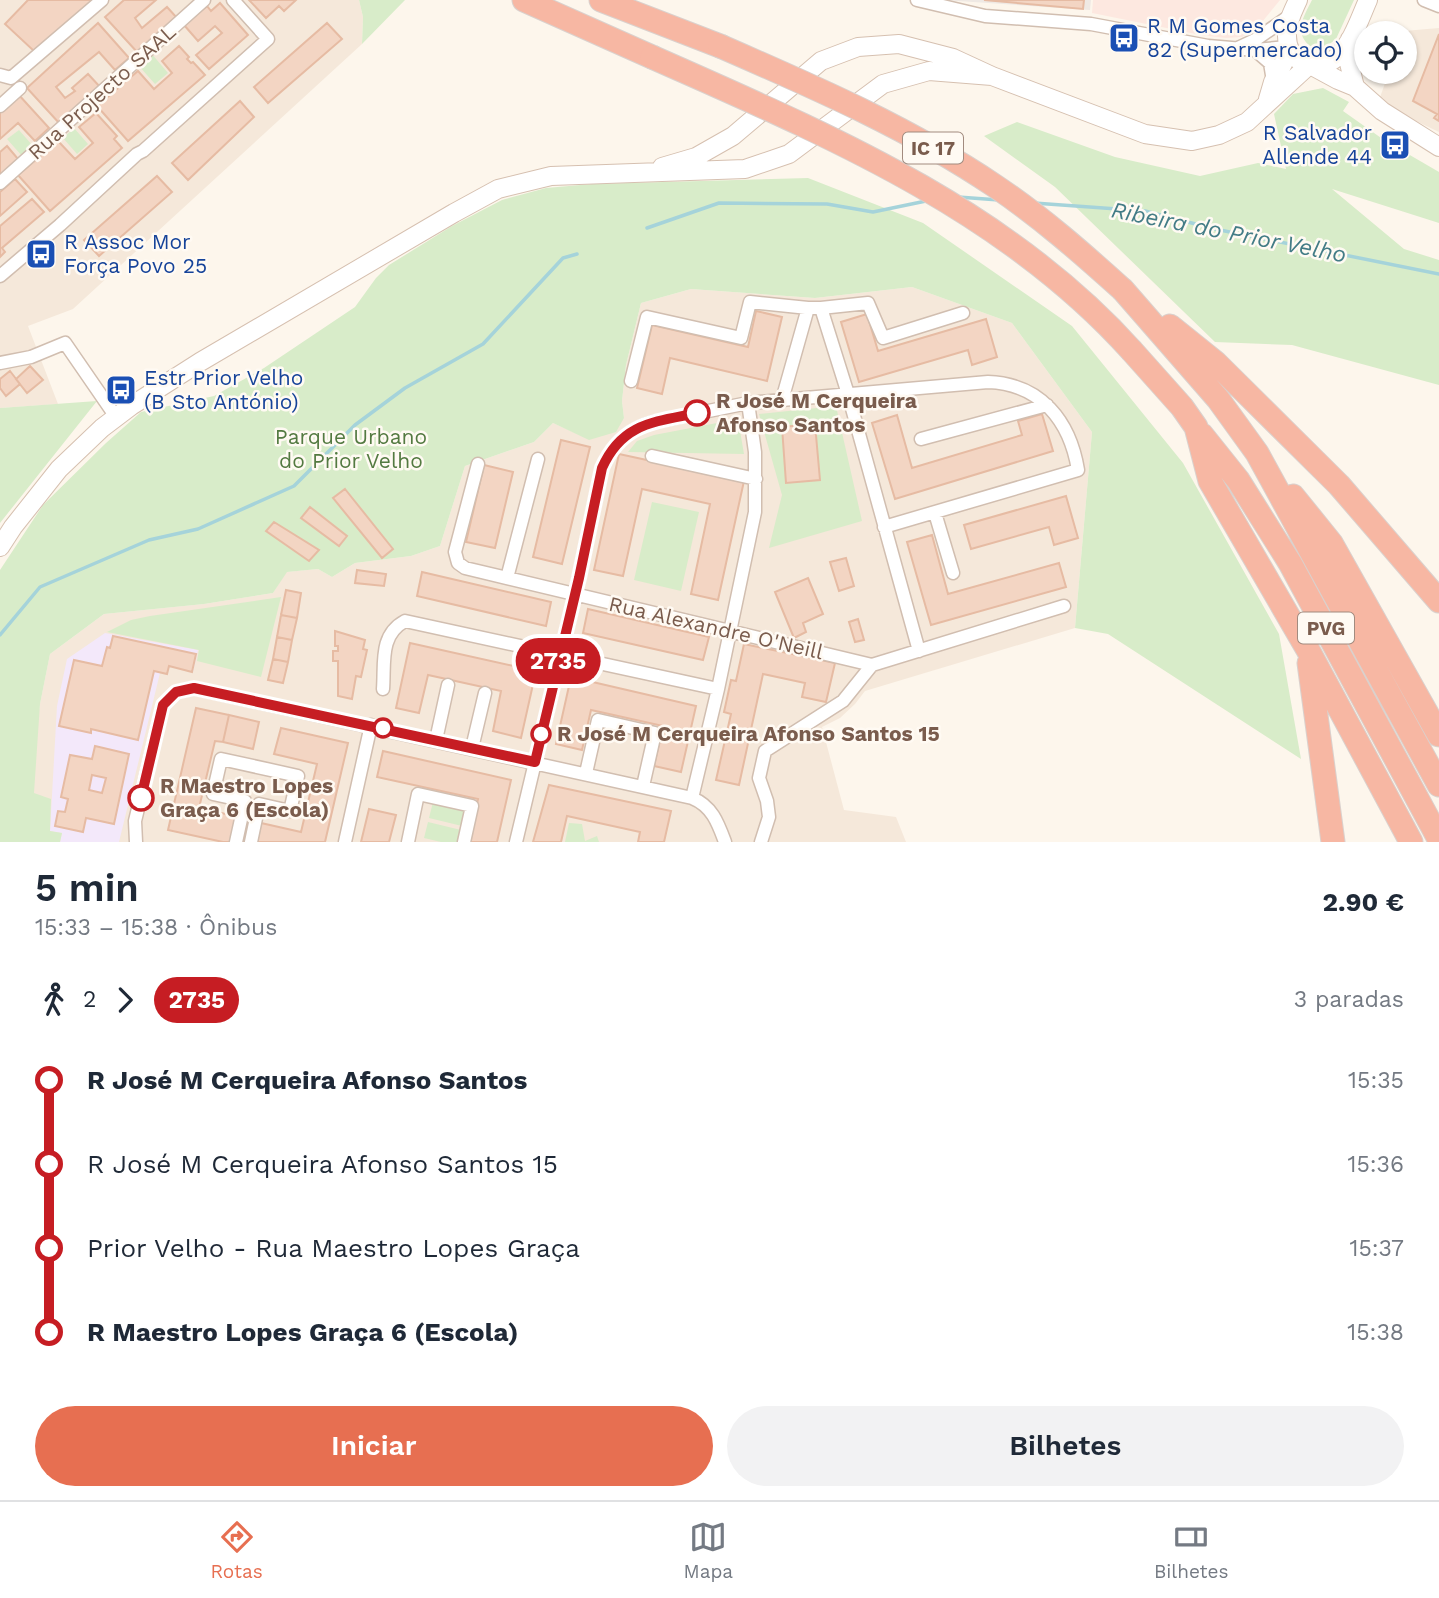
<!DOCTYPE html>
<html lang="pt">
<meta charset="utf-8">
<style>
body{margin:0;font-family:"Work Sans",sans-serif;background:#f2f2f3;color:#1f2937;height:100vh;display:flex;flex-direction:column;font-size:26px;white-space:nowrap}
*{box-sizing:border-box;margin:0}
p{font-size:23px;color:#747a83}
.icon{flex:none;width:38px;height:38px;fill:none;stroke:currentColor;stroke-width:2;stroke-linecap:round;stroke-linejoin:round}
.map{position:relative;height:842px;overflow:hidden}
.drawer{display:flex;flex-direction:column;background:#fff;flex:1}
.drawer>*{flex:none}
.badge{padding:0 14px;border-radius:23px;font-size:24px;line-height:46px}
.controls{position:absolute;left:1354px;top:21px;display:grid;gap:14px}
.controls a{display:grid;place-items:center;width:63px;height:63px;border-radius:50%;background:#fff;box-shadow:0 2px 5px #0004;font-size:35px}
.map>.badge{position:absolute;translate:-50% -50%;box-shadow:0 0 0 4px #fff}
.legs{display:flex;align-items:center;gap:10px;height:77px;padding:0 35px;font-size:23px}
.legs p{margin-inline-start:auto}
.summary{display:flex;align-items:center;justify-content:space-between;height:119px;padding:0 35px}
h1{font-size:38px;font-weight:600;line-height:52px}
.button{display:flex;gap:14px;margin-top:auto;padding:14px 35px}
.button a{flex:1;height:80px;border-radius:42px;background:#e76f51;color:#fff;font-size:28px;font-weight:600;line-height:80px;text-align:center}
.button a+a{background:#f2f2f3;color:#1f2937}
ul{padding:0 35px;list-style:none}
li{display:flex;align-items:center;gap:24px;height:84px;font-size:26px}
li i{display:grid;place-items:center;width:10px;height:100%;margin:0 9px;background:currentColor}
li i::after{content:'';width:18px;height:18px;margin:-9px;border:5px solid;border-radius:50%;background:#fff}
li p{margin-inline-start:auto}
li:first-child i{background:linear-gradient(#0000 50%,currentColor 0)}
li:last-child i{background:linear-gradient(currentColor 50%,#0000 0)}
.tabs{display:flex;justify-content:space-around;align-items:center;height:98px;border-top:2px solid #e0e1e3;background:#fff;font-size:19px;color:#747a83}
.tabs a{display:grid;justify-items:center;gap:4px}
.tabs .selected{color:#e76f51}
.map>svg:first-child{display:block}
.residential{fill:#f5e8da}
.commercial{fill:#fde8e0}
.industrial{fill:#efe9e4}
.education{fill:#f3e8fa}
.green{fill:#d8ecc9}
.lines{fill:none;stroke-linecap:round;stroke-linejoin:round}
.stream{stroke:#a5d3da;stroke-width:3.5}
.building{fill:#f3d5c3;stroke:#e6bba3;stroke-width:2;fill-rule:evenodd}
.street-casing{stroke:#d1beb0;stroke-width:15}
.secondary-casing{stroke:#d6c0b0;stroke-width:20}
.highway-casing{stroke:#dad1cd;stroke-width:25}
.street{stroke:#fff;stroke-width:12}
.secondary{stroke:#fff;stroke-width:18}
.highway{stroke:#f7b7a3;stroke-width:23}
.highway-bridge-casing{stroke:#dad1cd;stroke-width:25;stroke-linecap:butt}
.highway-bridge{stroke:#f7b7a3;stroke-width:23}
.line-1-casing{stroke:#fff;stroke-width:16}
.line-1{stroke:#c61d23;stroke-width:10}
.stop-1-dot{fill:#fff;stroke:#c61d23;stroke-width:3.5}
.labels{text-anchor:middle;stroke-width:5;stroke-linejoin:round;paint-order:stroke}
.shield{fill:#fffaf3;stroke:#a28b7f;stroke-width:2}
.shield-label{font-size:19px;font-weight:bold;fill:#7a5c4d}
.transit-label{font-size:21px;fill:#164399;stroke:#fffaf3;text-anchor:start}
.street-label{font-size:21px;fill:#7a5c4d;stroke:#fffaf3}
.stop-label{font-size:21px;font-weight:bold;fill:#7a5c4d;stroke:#fffaf3;text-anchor:start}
.park-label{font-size:21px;fill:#537a41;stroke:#fffaf3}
.water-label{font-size:23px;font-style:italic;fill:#437c86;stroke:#fffaf3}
</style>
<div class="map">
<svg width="1439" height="842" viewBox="0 0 1439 842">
<rect width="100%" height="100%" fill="#fdf6ec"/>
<path class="residential" d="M 0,0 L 359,0 L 363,17 L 362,44 L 73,309 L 28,326 L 58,404 L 0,408 Z
M 1439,28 L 1439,132 L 1378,103 L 1389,72 L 1405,72 L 1404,31 Z
M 912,287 L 1012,323 L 1092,432 L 1075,628 L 865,691 L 855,704 L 840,718 L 822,727 L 844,810 L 896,817 L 906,842 L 20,842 L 40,704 L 50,654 L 104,614 L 204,604 L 273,593 L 286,572 L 318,569 L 332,577 L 355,563 L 411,556 L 440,546 L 465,466 L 534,442 L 553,423 L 589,439 L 624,418 L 622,401 L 626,365 L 641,303 L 691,289 L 815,298 Z"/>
<path class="commercial" d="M 1093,0 L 1280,0 L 1258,27 L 1242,37 L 1226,38 L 1201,35 L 1092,13 Z"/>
<path class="industrial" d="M 943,0 L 1091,0 L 1090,10 Z"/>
<path class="education" d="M 105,633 L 198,650 L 193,672 L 170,666 L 167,674 L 160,673 L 119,842 L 60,842 L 62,833 L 50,831 L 57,706 L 67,659 Z"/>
<path class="green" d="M 359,0 L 405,0 L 362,44 L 363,17 Z
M 1312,0 L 1354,0 L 1336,39 L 1327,46 L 1310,46 C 1293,32 1304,16 1312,0 Z
M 151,53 L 168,73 L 155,84 L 138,65 Z
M 1323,88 L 1349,102 L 1343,111 L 1384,140 L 1439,172 L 1439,223 L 1332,189 L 1404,249 L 1439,260 L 1439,385 L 1292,345 L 1215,342 L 1055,187 L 984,136 L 1017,122 L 1115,157 L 1200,176 L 1258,163 L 1286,169 L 1274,114 L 1293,94 Z
M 74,128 L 88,144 L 77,154 L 63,138 Z
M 19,130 L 33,146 L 22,156 L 7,139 Z
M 808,178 L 923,223 L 1072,326 L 1183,463 L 1279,634 L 1301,759 L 1108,634 L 1075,628 L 1092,432 L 1012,323 L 912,287 L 815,298 L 691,289 L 641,303 L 626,365 L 622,401 L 624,418 L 616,432 L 589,440 L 553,423 L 534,442 L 465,466 L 440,546 L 411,556 L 355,563 L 332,577 L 318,569 L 287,572 L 273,593 L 204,604 L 104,614 L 50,654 L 40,704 L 34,793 L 51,799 L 50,831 L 62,833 L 60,842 L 0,842 L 0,570 L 43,505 L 106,443 L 141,412 L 214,396 L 264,368 L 355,307 L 376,278 L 389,265 L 452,226 L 502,200 L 546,188 L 592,184 Z
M 97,401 L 0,523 L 0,408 Z
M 836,406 L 862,521 L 769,548 L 782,495 L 759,414 Z
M 738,419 L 744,454 L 628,452 L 637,441 L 654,435 Z
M 652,502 L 699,512 L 681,591 L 634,580 Z
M 281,597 L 261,677 L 197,661 L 199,650 L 107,632 L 131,620 L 150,616 Z
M 433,802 L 465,810 L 462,826 L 429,818 Z
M 428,822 L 461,830 L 458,842 L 441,842 L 424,838 Z
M 569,823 L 582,824 L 585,841 L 597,836 L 599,842 L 565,842 Z"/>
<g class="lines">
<path class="stream" d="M 958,197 L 999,200
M 1034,203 L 1145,211 L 1215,229 L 1439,274
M 647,228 L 719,203 L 827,204 L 873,212 L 926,201
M 0,635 L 40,587 L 149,540 L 198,529 L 294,486 L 355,425 L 405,388 L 483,344 L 563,258 L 577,254"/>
</g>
<path class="building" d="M 28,0 L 95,0 L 35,52 L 5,24 Z
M 124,0 L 156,0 L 135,18 L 142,28 L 167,7 L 177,18 L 138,53 L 105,17 Z
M 249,0 L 296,0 L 284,11 L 279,6 L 266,18 Z
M 984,0 L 1084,0 L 1083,9 Z
M 220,3 L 248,35 L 209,69 L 196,55 L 222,33 L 215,26 L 198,41 L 184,25 L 207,6 L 211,11 Z
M 98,23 L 129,58 L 115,70 L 99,52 L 56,87 L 65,98 L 75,91 L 72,88 L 88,74 L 101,88 L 60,124 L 27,88 Z
M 327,23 L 342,39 L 268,103 L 254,87 Z
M 1439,34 L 1439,121 L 1434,118 L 1437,114 L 1413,101 Z
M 179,46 L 189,57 L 187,59 L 191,63 L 193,62 L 205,75 L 128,141 L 97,106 L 138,71 L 154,89 L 172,73 L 162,61 Z
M 18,94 L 49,128 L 35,141 L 18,123 L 0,139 L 0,110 Z
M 240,101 L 254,117 L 188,180 L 172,163 Z
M 96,113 L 117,136 L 114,139 L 122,148 L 50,211 L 18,175 L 58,141 L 75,159 L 93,143 L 79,127 Z
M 7,146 L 18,159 L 0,176 L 0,152 Z
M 157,176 L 172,192 L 99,256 L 84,240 Z
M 15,179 L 27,192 L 0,216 L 0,192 Z
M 32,199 L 44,212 L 2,248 L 5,252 L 0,257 L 0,226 Z
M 756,311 L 782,317 L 767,381 L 670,358 L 662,394 L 637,388 L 652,325 L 748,347 Z
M 867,314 L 878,351 L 986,319 L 997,357 L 972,365 L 968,350 L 859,382 L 841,322 Z
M 30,366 L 43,380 L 27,393 L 16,379 Z
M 10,371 L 20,384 L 6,396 L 0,388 L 0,379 Z
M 1042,414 L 1053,451 L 895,499 L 872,423 L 897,415 L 912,468 L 1022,435 L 1018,421 Z
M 815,424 L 820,480 L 786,483 L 782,427 Z
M 561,440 L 590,447 L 562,564 L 533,557 Z
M 619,454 L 744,481 L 718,600 L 691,594 L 710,504 L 642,489 L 623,576 L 594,570 Z
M 484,465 L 513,472 L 495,548 L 466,542 Z
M 345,489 L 393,549 L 382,558 L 333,498 Z
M 1066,496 L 1078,538 L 1054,545 L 1049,527 L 971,549 L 964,525 Z
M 310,507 L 347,536 L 339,546 L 301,518 Z
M 274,522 L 319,550 L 309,561 L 266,531 Z
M 932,535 L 948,594 L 1059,563 L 1066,587 L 931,625 L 907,542 Z
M 846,558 L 854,586 L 839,591 L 830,562 Z
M 357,570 L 386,574 L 384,586 L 355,583 Z
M 422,572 L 551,602 L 546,626 L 417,596 Z
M 808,578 L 823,614 L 803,623 L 806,632 L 794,638 L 775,592 Z
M 286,590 L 301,593 L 297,618 L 281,615 Z
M 588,609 L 709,637 L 703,660 L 583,633 Z
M 281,615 L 297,618 L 292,640 L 277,637 Z
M 858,619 L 864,640 L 855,642 L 849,622 Z
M 335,631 L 365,640 L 363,649 L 367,650 L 361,677 L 356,676 L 352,699 L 338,696 L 338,661 L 333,661 L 333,651 L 338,651 L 338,646 L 335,646 Z
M 113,636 L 196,654 L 192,672 L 169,666 L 167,674 L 154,671 L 138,740 L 91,729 L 91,733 L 59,726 L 74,660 L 102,666 L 107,647 L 110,648 Z
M 277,637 L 292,640 L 288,662 L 273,659 Z
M 410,643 L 536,671 L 521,738 L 493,731 L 501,691 L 428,675 L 419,713 L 396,708 Z
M 744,644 L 835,663 L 826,702 L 802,697 L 805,683 L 763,674 L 739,785 L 716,780 L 731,714 L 724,712 L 731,680 L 736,681 Z
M 273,659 L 288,662 L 283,683 L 268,680 Z
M 571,677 L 696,706 L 681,772 L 654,766 L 663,726 L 591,710 L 582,750 L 556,744 Z
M 196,708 L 229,715 L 223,742 L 215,741 L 199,808 L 239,817 L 233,842 L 223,842 L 168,830 Z
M 229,715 L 259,722 L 253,749 L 223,742 Z
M 281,728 L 348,743 L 325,842 L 257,842 L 261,823 L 301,832 L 317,764 L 274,754 Z
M 95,746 L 129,754 L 114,824 L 86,818 L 83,832 L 55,826 L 58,811 L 65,812 L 68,799 L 61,797 L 70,755 L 92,759 ZM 92,775 L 106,778 L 102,793 L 89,790 Z
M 383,751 L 511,780 L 497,842 L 469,842 L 478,799 L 377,777 Z
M 549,785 L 671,811 L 664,842 L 638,842 L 640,832 L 567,816 L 561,842 L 533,842 Z
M 369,809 L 396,815 L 389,842 L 361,842 Z"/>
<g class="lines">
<g class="street-casing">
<path id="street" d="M 917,0 L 985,16 L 1091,24 L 1208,46 L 1255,50 L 1288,47
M 1424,0 L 1439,6
M 1238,48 L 1255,40 L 1291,15
M 1255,50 L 1270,63 L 1273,81
M 0,75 L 11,78 L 102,0
M 0,106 L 20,88
M 0,183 L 204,0
M 0,276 L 60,225 L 137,154 L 143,151 L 268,39 L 233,0
M 821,308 L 868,303 L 883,338 L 963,313
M 0,363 L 31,357 L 65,343 L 116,417
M 631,381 L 647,317 L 741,338 L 750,302 L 808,308
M 782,400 L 808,308 L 821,308 L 848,394 L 919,651
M 921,439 L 1047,405
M 652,456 L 756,479
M 478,464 L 455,552 L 458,563 L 465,568 L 872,665 L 1064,606
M 935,513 L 953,573
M 507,578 L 538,459
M 383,689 C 385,663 379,635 405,621 L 718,689
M 436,740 L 448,685
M 472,748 L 485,693
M 586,773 L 598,720 L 655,733 L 643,786
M 692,798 L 718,689 L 755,512 L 755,452 L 748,403
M 136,842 L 135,821 L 163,705 L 176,692 L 194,688 L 692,798 C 712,806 718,823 725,842
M 236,842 L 245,801 L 213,794 L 221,759 L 298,776 L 290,811 L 259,804 L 251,842
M 345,842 L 371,725
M 408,842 L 418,794 L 472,806 L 464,842
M 516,842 L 579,578 L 602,468 C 613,444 628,429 654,422 L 748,403 L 988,382 C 1041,384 1070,421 1078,470 L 884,527
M 761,842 L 769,817 L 767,801 L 759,778 L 765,751 L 843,701 L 872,665"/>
</g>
<g class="secondary-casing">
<path id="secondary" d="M 1298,0 C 1293,11 1286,24 1287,36 C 1287,63 1317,75 1337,57 C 1352,43 1360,18 1368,0
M 1350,39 L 1349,63 L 1355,87
M 1314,67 L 1338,80 L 1355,87 L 1382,111 L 1439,147
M 1268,99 L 1273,82 L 1290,51
M 662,167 L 696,157 L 733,136 L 821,61 L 858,47 L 899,44 L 953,58 L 992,76 L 1145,134 L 1192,141 L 1219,135 L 1247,122 L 1308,66
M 0,547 L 13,527 L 59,469 L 102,428 L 131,406 L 200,362 L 454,213 L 498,189 L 551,176 L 745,169 L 789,154 L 883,84 L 929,71 L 992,76"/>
</g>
<g class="highway-casing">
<path id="highway" d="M 524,0 L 652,57
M 601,0 L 720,46
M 1123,290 L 1218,399 L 1257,453 L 1439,785
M 1170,326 L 1216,363 L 1339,485 L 1439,601
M 1132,351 L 1182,407 L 1196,427 L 1210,481 L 1308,650 L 1411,842
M 1202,435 L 1238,480 L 1290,563 L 1439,839
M 1293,496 L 1331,543 L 1439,735
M 1309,663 L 1333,842"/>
</g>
<use href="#street" class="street"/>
<use href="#secondary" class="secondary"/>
<use href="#highway" class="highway"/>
<g class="highway-bridge-casing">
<path id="highway-bridge" d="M 720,46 C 814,87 909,128 995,186 C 1041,217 1082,253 1123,290
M 652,57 C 823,133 1004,208 1132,351"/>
</g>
<use href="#highway-bridge" class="highway-bridge"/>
</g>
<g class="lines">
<g class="line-1-casing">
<path id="line-1" d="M 141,798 L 163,705 L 176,692 L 194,688 L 535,762 L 579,578 L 602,468 C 622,423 654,422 697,413"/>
</g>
<use href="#line-1" class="line-1"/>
</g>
<defs>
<g id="bus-square" transform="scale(1.575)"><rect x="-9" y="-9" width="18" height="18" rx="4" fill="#1a4fb4" stroke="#fffaf3"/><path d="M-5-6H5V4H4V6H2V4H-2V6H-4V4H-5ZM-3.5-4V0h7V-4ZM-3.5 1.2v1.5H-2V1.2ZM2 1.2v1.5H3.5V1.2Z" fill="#fff"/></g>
</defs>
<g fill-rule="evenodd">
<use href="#bus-square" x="1124" y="38"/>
<use href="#bus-square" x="1395" y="145"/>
<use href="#bus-square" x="41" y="254"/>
<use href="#bus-square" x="121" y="390"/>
</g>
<g class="stop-1-dot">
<circle cx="697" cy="413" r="12"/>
<circle cx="383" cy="728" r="9"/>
<circle cx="541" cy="734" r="9"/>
<circle cx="141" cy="798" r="12"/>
</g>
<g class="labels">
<g class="shield">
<rect x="903" y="132.5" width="60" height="31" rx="5"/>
<rect x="1298" y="612.5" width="56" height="31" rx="5"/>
</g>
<g class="shield-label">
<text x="933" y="155">IC 17</text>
<text x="1326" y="635">PVG</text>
</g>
<g class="transit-label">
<text x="1147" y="33">R M Gomes Costa<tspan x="1147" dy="24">82 (Supermercado)</tspan></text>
<text x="1372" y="140" text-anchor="end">R Salvador<tspan x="1372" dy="24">Allende 44</tspan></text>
<text x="64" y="249">R Assoc Mor<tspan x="64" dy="24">Força Povo 25</tspan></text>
<text x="144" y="385">Estr Prior Velho<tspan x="144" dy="24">(B Sto António)</tspan></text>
</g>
<g class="street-label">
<text transform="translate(102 92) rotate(-42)" y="7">Rua Projecto SAAL</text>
<text transform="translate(716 628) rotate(13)" y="7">Rua Alexandre O'Neill</text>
</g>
<g class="stop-label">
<text x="716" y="408">R José M Cerqueira<tspan x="716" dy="24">Afonso Santos</tspan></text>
<text x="557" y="741">R José M Cerqueira Afonso Santos 15</text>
<text x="160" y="793">R Maestro Lopes<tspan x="160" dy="24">Graça 6 (Escola)</tspan></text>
</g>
<g class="park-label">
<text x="351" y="444">Parque Urbano<tspan x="351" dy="24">do Prior Velho</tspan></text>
</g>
<g class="water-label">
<text transform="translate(1229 232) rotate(11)" y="8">Ribeira do Prior Velho</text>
</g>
</g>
</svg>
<div class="controls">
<a><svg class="icon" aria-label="locate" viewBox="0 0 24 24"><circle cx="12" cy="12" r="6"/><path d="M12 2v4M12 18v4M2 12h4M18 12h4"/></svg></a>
</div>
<b class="badge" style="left:558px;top:661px;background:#c61d23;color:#fff">2735</b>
</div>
<section class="drawer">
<div class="summary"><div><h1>5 min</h1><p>15:33 – 15:38 · Ônibus</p></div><b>2.90 €</b></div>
<div class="legs"><svg class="icon" aria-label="walk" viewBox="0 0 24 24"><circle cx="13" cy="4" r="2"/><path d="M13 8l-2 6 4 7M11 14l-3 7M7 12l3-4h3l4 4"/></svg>2<svg class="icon" aria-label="forward" viewBox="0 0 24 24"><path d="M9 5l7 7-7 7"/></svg><b class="badge" style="background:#c61d23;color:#fff">2735</b><p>3 paradas</p></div>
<ul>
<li><i style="color:#c61d23"></i><b>R José M Cerqueira Afonso Santos</b><p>15:35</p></li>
<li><i style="color:#c61d23"></i><span>R José M Cerqueira Afonso Santos 15</span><p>15:36</p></li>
<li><i style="color:#c61d23"></i><span>Prior Velho - Rua Maestro Lopes Graça</span><p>15:37</p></li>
<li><i style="color:#c61d23"></i><b>R Maestro Lopes Graça 6 (Escola)</b><p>15:38</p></li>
</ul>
<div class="button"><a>Iniciar</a><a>Bilhetes</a></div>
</section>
<nav class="tabs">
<a class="selected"><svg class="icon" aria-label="directions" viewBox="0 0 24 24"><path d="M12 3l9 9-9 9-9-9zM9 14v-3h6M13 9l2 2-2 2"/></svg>Rotas</a>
<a><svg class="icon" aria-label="map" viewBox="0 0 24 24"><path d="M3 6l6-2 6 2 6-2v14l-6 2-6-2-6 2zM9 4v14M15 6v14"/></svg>Mapa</a>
<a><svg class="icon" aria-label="tickets" viewBox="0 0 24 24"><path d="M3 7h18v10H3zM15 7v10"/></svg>Bilhetes</a>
</nav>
